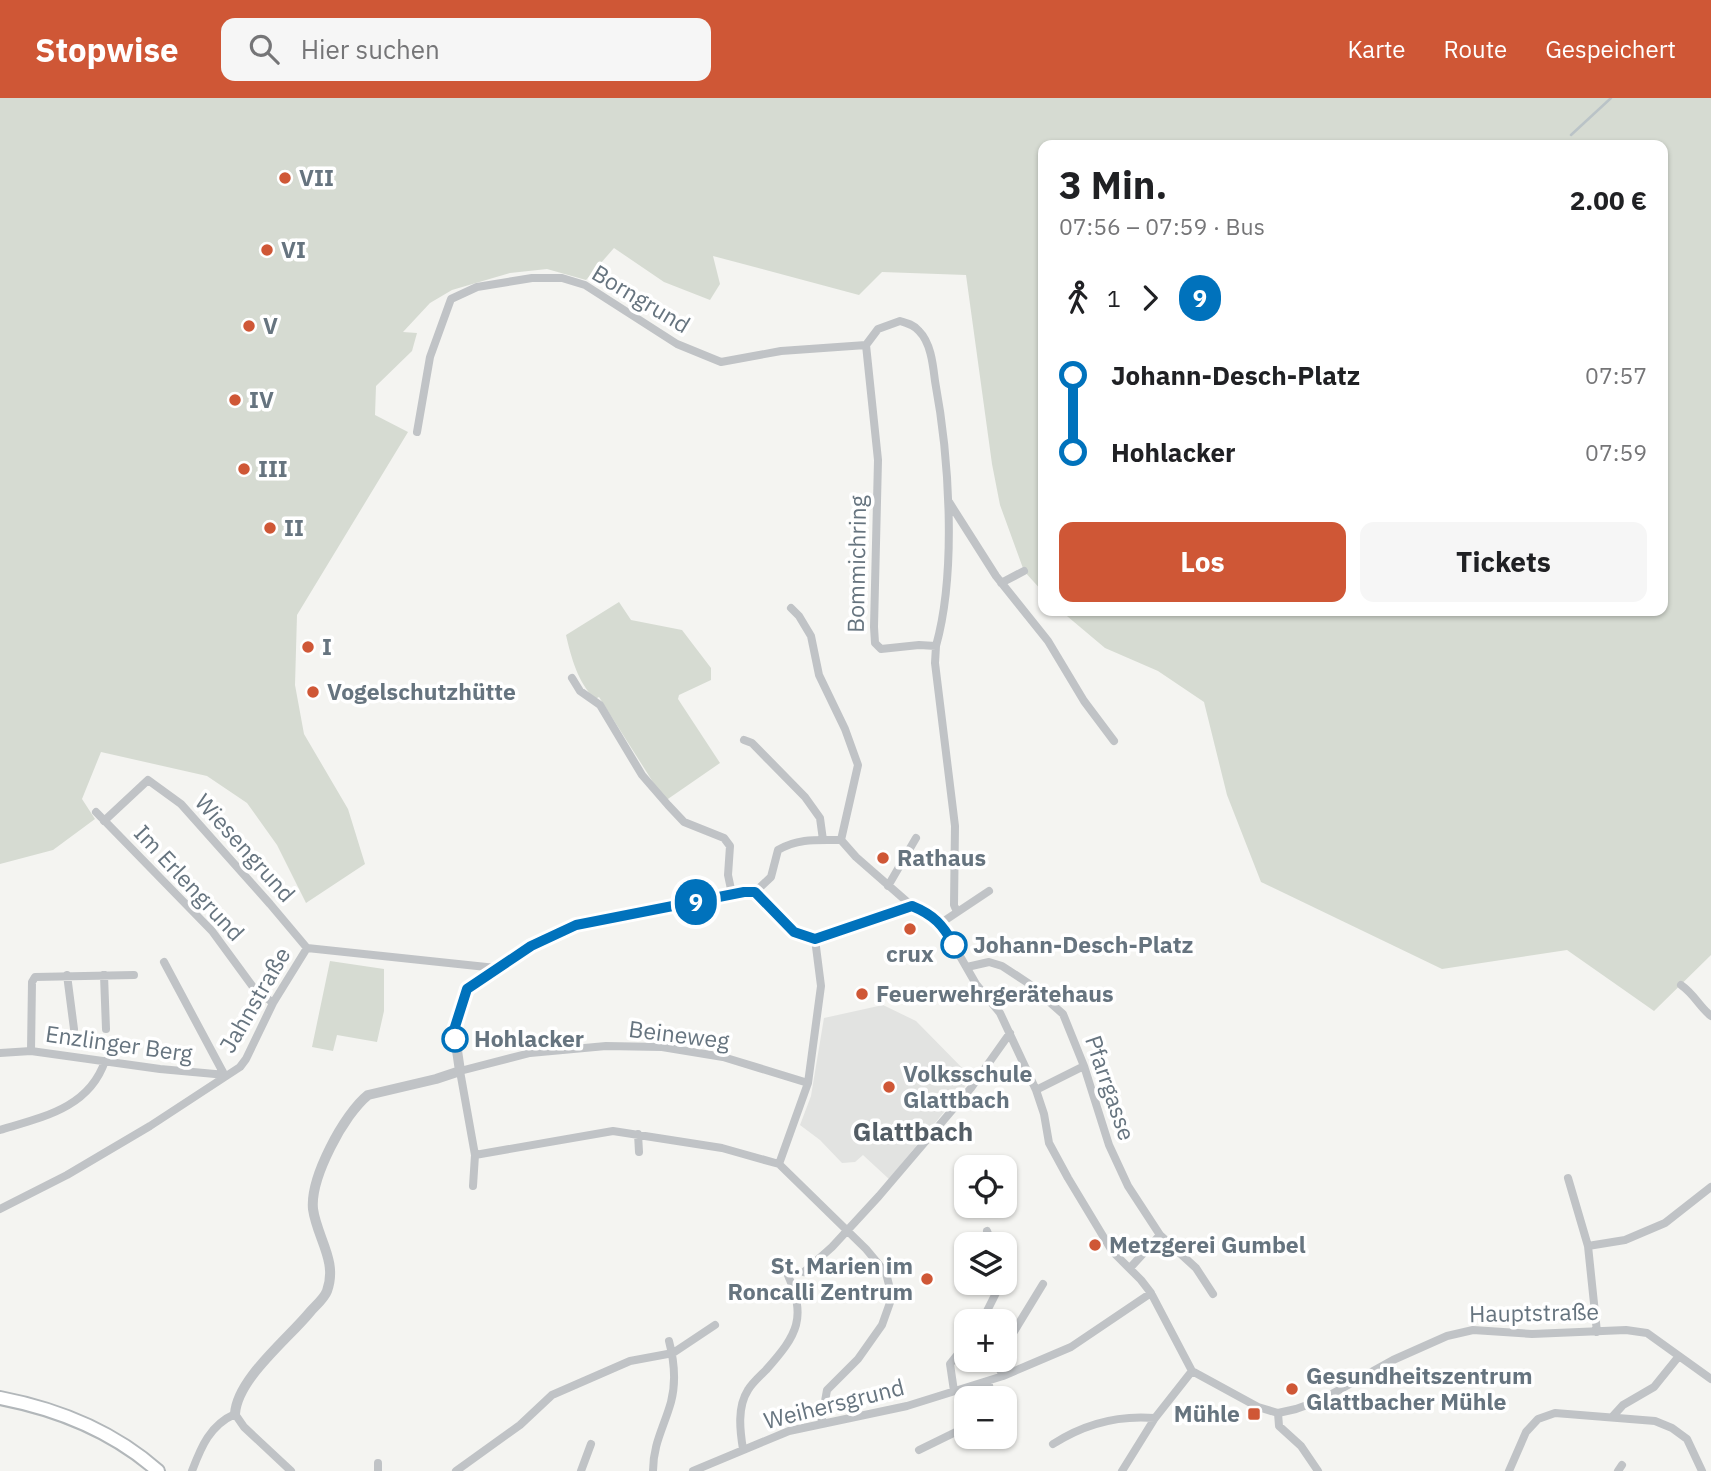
<!DOCTYPE html>
<html lang="de">
<meta charset="utf-8">
<style>
body{margin:0;font-family:"IBM Plex Sans",sans-serif;background:#f6f6f6;color:#202124;height:100vh;display:flex;flex-direction:column;font-size:26px;white-space:nowrap}
*{box-sizing:border-box;margin:0}
p{font-size:23px;color:#757577}
.icon{flex:none;width:38px;height:38px;fill:none;stroke:currentColor;stroke-width:2;stroke-linecap:round;stroke-linejoin:round}
.map{position:relative;flex:1;overflow:hidden}
.side{position:absolute;left:1038px;top:42px;width:630px;height:476px;display:flex;flex-direction:column;background:#fff;border-radius:14px;box-shadow:0 2px 5px #0004}
.side>*{flex:none}
.badge{padding:0 14px;border-radius:23px;font-size:24px;line-height:46px}
.controls{position:absolute;left:954px;top:1057px;display:grid;gap:14px}
.controls a{display:grid;place-items:center;width:63px;height:63px;border-radius:14px;background:#fff;box-shadow:0 2px 5px #0004;font-size:35px}
.map>.badge{position:absolute;translate:-50% -50%;box-shadow:0 0 0 4px #fff}
.legs{display:flex;align-items:center;gap:10px;height:77px;padding:0 21px;font-size:23px}
.legs p{margin-inline-start:auto}
.headline{display:flex;align-items:center;justify-content:space-between;height:119px;padding:0 21px}
h1{font-size:38px;font-weight:700;line-height:52px}
.primary-button{display:flex;gap:14px;margin-top:auto;padding:14px 21px}
.primary-button a{flex:1;height:80px;border-radius:14px;background:#cf5736;color:#fff;font-size:28px;font-weight:700;line-height:80px;text-align:center}
.primary-button a+a{background:#f6f6f6;color:#202124}
ul{padding:0 21px;list-style:none}
li{display:flex;align-items:center;gap:24px;height:77px;font-size:26px}
li i{display:grid;place-items:center;width:10px;height:100%;margin:0 9px;background:currentColor}
li i::after{content:'';width:18px;height:18px;margin:-9px;border:5px solid;border-radius:50%;background:#fff}
li p{margin-inline-start:auto}
li:first-child i{background:linear-gradient(#0000 50%,currentColor 0)}
li:last-child i{background:linear-gradient(currentColor 50%,#0000 0)}
header{display:flex;align-items:center;gap:42px;box-sizing:border-box;height:98px;padding:0 35px;background:#cf5736;color:#fff}
header strong{font-size:33px}
nav{display:flex;gap:38px;margin-inline-start:auto;font-size:24px}
.search{width:490px;height:63px;background:#f6f6f6;display:flex;align-items:center;gap:18px;box-sizing:border-box;padding:0 24px;border-radius:14px;color:#757577;font-size:26px}
.map>svg:first-child{display:block}
.built{fill:#e2e3e1}
.green{fill:#d6dbd2}
.lines{fill:none;stroke-linecap:round;stroke-linejoin:round}
.stream{stroke:#bac3c7;stroke-width:2.5}
.secondary-casing{stroke:#b2b7ba;stroke-width:16}
.minor{stroke:#c0c3c6;stroke-width:8}
.tertiary{stroke:#c0c3c6;stroke-width:10}
.secondary{stroke:#fff;stroke-width:12}
.line-1-casing{stroke:#fff;stroke-width:16}
.line-1{stroke:#0072bc;stroke-width:10}
.poi-dot{fill:#cf5736;stroke:#fff;stroke-width:2.5}
.stop-1-dot{fill:#fff;stroke:#0072bc;stroke-width:3.5}
.labels{text-anchor:middle;stroke-width:7;stroke-linejoin:round;paint-order:stroke}
.poi-label{font-size:23px;font-weight:bold;fill:#66747f;stroke:#fff;text-anchor:start}
.street-label{font-size:23px;fill:#66747f;stroke:#fff}
.stop-label{font-size:23px;font-weight:bold;fill:#66747f;stroke:#fff;text-anchor:start}
.quarter-label{font-size:26px;font-weight:bold;fill:#535d65;stroke:#fff}
</style>
<header>
<strong>Stopwise</strong>
<div class="search"><svg class="icon" aria-label="search" viewBox="0 0 24 24"><circle cx="10" cy="10" r="6"/><path d="M15 15l6 6"/></svg>Hier suchen</div>
<nav><a>Karte</a><a>Route</a><a>Gespeichert</a></nav>
</header>
<div class="map">
<svg width="1711" height="1373" viewBox="0 0 1711 1373">
<rect width="100%" height="100%" fill="#f4f4f1"/>
<path class="built" d="M 883,907 L 916,923 L 972,980 L 889,1081 L 863,1057 L 855,1064 L 842,1065 L 820,1042 L 800,1027 L 811,998 L 824,920 Z"/>
<path class="green" d="M 0,0 L 1711,0 L 1711,857 L 1654,913 L 1567,852 L 1442,871 L 1261,784 L 1227,697 L 1204,604 L 1158,573 L 1105,550 L 1061,513 L 1662,513 L 1662,47 L 1043,47 L 1043,494 L 1024,473 L 1000,407 L 992,366 L 966,177 L 882,174 L 859,197 L 713,158 L 720,186 L 710,202 L 664,184 L 614,150 L 586,182 L 547,171 L 510,175 L 452,192 L 430,205 L 403,234 L 417,235 L 412,253 L 376,288 L 375,317 L 408,334 L 297,517 L 295,587 L 304,636 L 348,711 L 365,766 L 306,805 L 277,747 L 247,705 L 207,678 L 101,654 L 82,701 L 95,721 L 53,752 L 0,766 Z
M 619,504 L 631,522 L 682,532 L 711,570 L 711,582 L 679,597 L 678,601 L 720,665 L 665,703 L 599,599 L 595,601 C 578,585 571,559 566,537 Z
M 330,863 L 384,871 L 384,913 L 377,944 L 337,937 L 333,953 L 312,949 Z"/>
<g class="lines">
<path class="stream" d="M 1571,37 L 1611,0"/>
<g class="secondary-casing">
<path id="secondary" d="M 0,1300 C 57,1311 114,1334 158,1373"/>
</g>
<path class="minor" d="M 900,223 C 907,225 914,227 919,233 C 931,245 933,267 935,283 C 949,358 957,473 936,548 L 919,547 L 881,551 L 875,545 L 874,529 L 878,362 L 866,247 L 878,231 Z
M 417,334 L 430,259 L 451,201 L 477,189 L 532,180 L 562,180 L 585,187 L 677,246 L 721,264 L 781,253 L 866,247
M 949,404 L 996,478 L 1048,543 L 1084,603 L 1114,643
M 1001,485 L 1024,473
M 791,510 L 799,518 L 811,538 L 819,577 L 845,631 L 858,667 L 841,742
M 936,548 L 935,565 L 955,728 L 954,807 L 957,814
M 572,580 L 580,593 L 600,607 L 642,677 L 668,707 L 684,724 L 724,740 L 730,748 L 728,777 L 732,796
M 744,642 L 752,645 L 805,699 L 820,720 L 823,742
M 96,714 L 212,833 L 253,889 L 273,905
M 104,723 L 148,682 L 181,706 L 270,806 L 307,850
M 888,788 L 916,740
M 755,794 L 771,779 L 778,752 C 798,740 818,742 841,742 L 856,759 L 912,808 L 927,814 L 941,825 L 976,886 L 1000,915 L 1036,992 L 1044,1016 L 1049,1045 L 1068,1080 L 1112,1153 L 1141,1182 L 1151,1195 L 1192,1273 L 1258,1309 L 1278,1315 L 1296,1311 L 1321,1302 L 1393,1262 L 1447,1238 L 1473,1232 L 1532,1236 L 1626,1232 L 1647,1235 L 1711,1281
M 941,825 L 989,793
M 164,864 L 225,978
M 967,869 L 989,864 L 1002,868 L 1028,885 L 1063,916 L 1084,968 L 1109,1047 L 1128,1088 L 1160,1137 L 1130,1170
M 67,877 L 74,931
M 104,877 L 106,931
M 1681,887 C 1694,896 1699,908 1711,918
M 31,953 L 32,884 L 35,879 L 134,877
M 0,955 L 31,953 L 160,971 L 226,977
M 1036,992 L 1084,968
M 0,1032 C 43,1019 89,1010 105,963
M 638,1036 L 639,1054
M 475,1057 L 613,1033 L 722,1050 L 779,1066 L 866,1151 L 886,1175 L 892,1199 L 882,1227 L 858,1261 L 827,1292 L 821,1326
M 779,1066 L 808,985 L 821,888 L 815,841
M 1568,1080 L 1588,1148 L 1597,1234
M 473,1088 L 475,1057 L 460,973 L 530,955 L 606,948 L 662,949 L 723,959 L 808,985
M 0,1111 L 67,1077 L 150,1028 L 240,969 L 246,961 L 273,905 L 307,850 L 496,870
M 987,1133 L 992,1146
M 1160,1137 L 1196,1170 L 1213,1196
M 1588,1148 L 1625,1142 L 1665,1125 L 1711,1089
M 804,1174 L 832,1149 L 879,1098 L 971,990 L 1010,935
M 982,1223 L 998,1191 L 998,1185
M 1004,1250 L 1043,1186
M 998,1262 L 996,1264 L 1003,1278
M 988,1283 L 992,1300
M 954,1293 L 950,1266 L 966,1246
M 1278,1315 L 1279,1328 L 1301,1348 L 1318,1373
M 1613,1318 L 1623,1307 L 1654,1289 L 1679,1258
M 1053,1346 C 1084,1326 1119,1317 1155,1320
M 743,1351 C 740,1333 737,1309 748,1292 C 752,1285 760,1278 766,1272 C 798,1236 807,1220 787,1175
M 919,1352 L 966,1329
M 378,1365 L 378,1373
M 192,1373 C 201,1349 210,1327 235,1316 L 244,1329 L 291,1373
M 456,1373 L 520,1327 L 552,1297 L 630,1263 L 673,1255 L 715,1227
M 581,1373 L 591,1346
M 653,1373 C 653,1346 664,1329 671,1304 C 676,1285 674,1262 669,1243
M 693,1373 L 789,1333 L 907,1308 L 1003,1278 L 1071,1249 L 1151,1195
M 1122,1373 L 1155,1320 L 1192,1273
M 1509,1373 L 1526,1334 L 1538,1321 L 1555,1315 L 1655,1323 L 1672,1330 L 1687,1341 L 1702,1373
M 1618,1373 L 1622,1367"/>
<path class="tertiary" d="M 235,1316 C 237,1281 288,1241 310,1214 C 315,1208 324,1201 327,1193 C 338,1163 317,1140 313,1111 C 310,1080 344,1016 368,997 L 436,981 L 460,973 L 454,932 L 467,891 L 496,870 L 532,848 L 576,827 L 744,794 L 755,794 L 794,834 L 815,841 L 912,808"/>
<use href="#secondary" class="secondary"/>
</g>
<g class="lines">
<g class="line-1-casing">
<path id="line-1" d="M 455,941 L 454,932 L 467,891 L 531,848 L 576,827 L 744,794 L 755,794 L 794,834 L 815,841 L 912,808 C 934,817 943,827 954,847"/>
</g>
<use href="#line-1" class="line-1"/>
</g>
<g class="poi-dot">
<circle cx="285" cy="80" r="7"/>
<circle cx="267" cy="152" r="7"/>
<circle cx="249" cy="228" r="7"/>
<circle cx="235" cy="302" r="7"/>
<circle cx="244" cy="371" r="7"/>
<circle cx="270" cy="430" r="7"/>
<circle cx="308" cy="549" r="7"/>
<circle cx="313" cy="594" r="7"/>
<circle cx="883" cy="760" r="7"/>
<circle cx="910" cy="831" r="7"/>
<circle cx="862" cy="896" r="7"/>
<circle cx="889" cy="989" r="7"/>
<circle cx="1095" cy="1147" r="7"/>
<circle cx="927" cy="1181" r="7"/>
<circle cx="1292" cy="1291" r="7"/>
<rect x="1247" y="1309" width="14" height="14" rx="3.5"/>
</g>
<g class="stop-1-dot">
<circle cx="954" cy="847" r="12"/>
<circle cx="455" cy="941" r="12"/>
</g>
<g class="labels">
<g class="poi-label">
<text x="299" y="88">VII</text>
<text x="281" y="160">VI</text>
<text x="263" y="236">V</text>
<text x="249" y="310">IV</text>
<text x="258" y="379">III</text>
<text x="284" y="438">II</text>
<text x="322" y="557">I</text>
<text x="327" y="602">Vogelschutzhütte</text>
<text x="897" y="768">Rathaus</text>
<text x="910" y="864" text-anchor="middle">crux</text>
<text x="876" y="904">Feuerwehrgerätehaus</text>
<text x="903" y="984">Volksschule<tspan x="903" dy="26">Glattbach</tspan></text>
<text x="1109" y="1155">Metzgerei Gumbel</text>
<text x="913" y="1176" text-anchor="end">St. Marien im<tspan x="913" dy="26">Roncalli Zentrum</tspan></text>
<text x="1306" y="1286">Gesundheitszentrum<tspan x="1306" dy="26">Glattbacher Mühle</tspan></text>
<text x="1240" y="1324" text-anchor="end">Mühle</text>
</g>
<g class="street-label">
<text transform="translate(641 201) rotate(31)" y="8">Borngrund</text>
<text transform="translate(857 466) rotate(-89)" y="8">Bommichring</text>
<text transform="translate(245 750) rotate(48)" y="8">Wiesengrund</text>
<text transform="translate(189 785) rotate(47)" y="8">Im Erlengrund</text>
<text transform="translate(255 902) rotate(-60)" y="8">Jahnstraße</text>
<text transform="translate(679 937) rotate(7)" y="8">Beineweg</text>
<text transform="translate(119 946) rotate(8)" y="8">Enzlinger Berg</text>
<text transform="translate(1110 990) rotate(71)" y="8">Pfarrgasse</text>
<text transform="translate(1534 1215) rotate(-1)" y="8">Hauptstraße</text>
<text transform="translate(834 1306) rotate(-14)" y="8">Weihersgrund</text>
</g>
<g class="stop-label">
<text x="973" y="855">Johann-Desch-Platz</text>
<text x="474" y="949">Hohlacker</text>
</g>
<g class="quarter-label">
<text x="913" y="1043">Glattbach</text>
</g>
</g>
</svg>
<div class="controls">
<a><svg class="icon" aria-label="locate" viewBox="0 0 24 24"><circle cx="12" cy="12" r="6"/><path d="M12 2v4M12 18v4M2 12h4M18 12h4"/></svg></a>
<a><svg class="icon" aria-label="layers" viewBox="0 0 24 24"><path d="M12 4l9 5-9 5-9-5zM3 14l9 5 9-5"/></svg></a>
<a>+</a>
<a>−</a>
</div>
<b class="badge" style="left:696px;top:804px;background:#0072bc;color:#fff">9</b>
<section class="side">
<div class="headline"><div><h1>3 Min.</h1><p>07:56 – 07:59 · Bus</p></div><b>2.00 €</b></div>
<div class="legs"><svg class="icon" aria-label="walk" viewBox="0 0 24 24"><circle cx="13" cy="4" r="2"/><path d="M13 8l-2 6 4 7M11 14l-3 7M7 12l3-4h3l4 4"/></svg>1<svg class="icon" aria-label="forward" viewBox="0 0 24 24"><path d="M9 5l7 7-7 7"/></svg><b class="badge" style="background:#0072bc;color:#fff">9</b></div>
<ul>
<li><i style="color:#0072bc"></i><b>Johann-Desch-Platz</b><p>07:57</p></li>
<li><i style="color:#0072bc"></i><b>Hohlacker</b><p>07:59</p></li>
</ul>
<div class="primary-button"><a>Los</a><a>Tickets</a></div>
</section>
</div>
